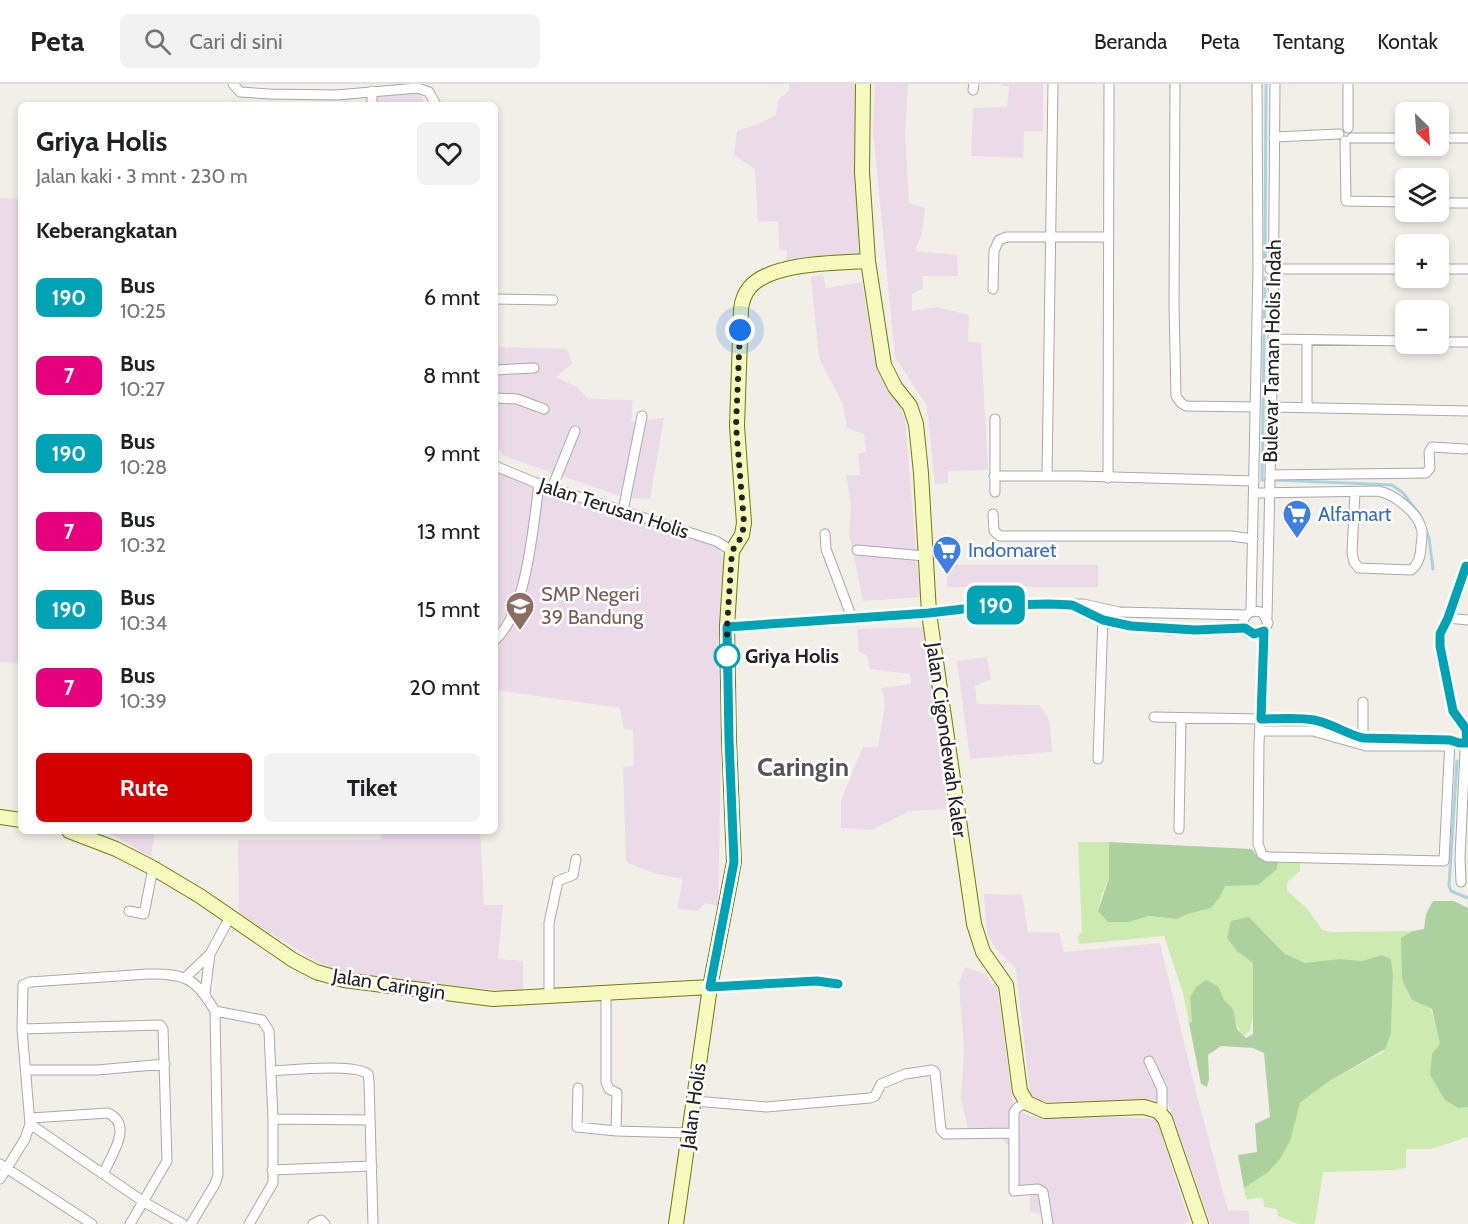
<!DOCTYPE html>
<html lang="id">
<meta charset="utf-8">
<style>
body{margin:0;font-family:Cabin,sans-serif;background:#f2f2f2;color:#202124;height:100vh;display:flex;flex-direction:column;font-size:22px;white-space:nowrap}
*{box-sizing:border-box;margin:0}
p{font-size:20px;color:#757577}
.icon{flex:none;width:33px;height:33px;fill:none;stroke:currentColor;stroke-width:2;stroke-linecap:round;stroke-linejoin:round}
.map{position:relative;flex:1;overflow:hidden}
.panel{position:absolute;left:18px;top:18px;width:480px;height:732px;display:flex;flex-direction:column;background:#fff;border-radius:9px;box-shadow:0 3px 9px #0003}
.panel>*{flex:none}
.badge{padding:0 12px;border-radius:9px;font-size:21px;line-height:39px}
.needle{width:39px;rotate:155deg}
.buttons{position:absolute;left:1395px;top:18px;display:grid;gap:12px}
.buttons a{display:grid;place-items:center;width:54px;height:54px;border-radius:9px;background:#fff;box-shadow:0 3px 9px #0003;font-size:30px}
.you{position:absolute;width:30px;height:30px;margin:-15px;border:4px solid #fff;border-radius:50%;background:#1a73e8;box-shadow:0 0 0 9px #1a73e833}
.map>.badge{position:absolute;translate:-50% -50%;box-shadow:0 0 0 3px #fff}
h2{padding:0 18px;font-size:22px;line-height:54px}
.round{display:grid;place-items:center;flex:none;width:63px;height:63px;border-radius:9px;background:#f2f2f2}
.head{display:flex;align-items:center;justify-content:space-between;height:102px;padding:0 18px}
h1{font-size:28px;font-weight:800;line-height:45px}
.primary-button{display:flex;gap:12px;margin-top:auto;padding:12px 18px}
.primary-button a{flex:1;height:69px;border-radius:9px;background:#d40000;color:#fff;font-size:24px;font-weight:800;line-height:69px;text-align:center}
.primary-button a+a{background:#f2f2f2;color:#202124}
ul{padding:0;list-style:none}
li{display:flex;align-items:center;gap:18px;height:78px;padding:0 18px}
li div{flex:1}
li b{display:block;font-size:22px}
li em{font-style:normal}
li .badge{min-width:66px;font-weight:700;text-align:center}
header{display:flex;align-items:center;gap:36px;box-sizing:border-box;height:84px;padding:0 30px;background:#fff;border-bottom:2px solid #e0e0e0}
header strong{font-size:28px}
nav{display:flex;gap:33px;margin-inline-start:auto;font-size:21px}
.search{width:420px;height:54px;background:#f2f2f2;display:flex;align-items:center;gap:15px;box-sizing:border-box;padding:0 21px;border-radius:9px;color:#757577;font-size:22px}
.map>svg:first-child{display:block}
.industrial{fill:#ebdbe8}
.grass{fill:#cdebb0}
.forest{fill:#add19e}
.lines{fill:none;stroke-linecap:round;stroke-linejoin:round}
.stream{stroke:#aad3df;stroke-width:3}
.street-casing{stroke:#a9a9a9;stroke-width:11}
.secondary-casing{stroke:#707d05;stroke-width:16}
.street{stroke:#fff;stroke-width:9}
.secondary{stroke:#f7fabf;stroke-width:14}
.line-casing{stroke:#fff;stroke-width:14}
.line{stroke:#00a3b4;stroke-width:9}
.walk{stroke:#222;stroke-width:6;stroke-dasharray:0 10.8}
.stop-dot{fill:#fff;stroke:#00a3b4;stroke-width:3}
.labels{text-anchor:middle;stroke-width:5;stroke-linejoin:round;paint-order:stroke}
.street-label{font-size:20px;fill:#222;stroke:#fff}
.shop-label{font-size:20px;fill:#366cbe;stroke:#fff;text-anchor:start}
.education-label{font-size:20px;fill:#785e54;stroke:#fff;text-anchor:start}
.stop-label{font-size:20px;font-weight:bold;fill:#222;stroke:#fff;text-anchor:start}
.district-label{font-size:26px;font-weight:bold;fill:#555;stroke:#fff}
</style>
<header>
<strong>Peta</strong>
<div class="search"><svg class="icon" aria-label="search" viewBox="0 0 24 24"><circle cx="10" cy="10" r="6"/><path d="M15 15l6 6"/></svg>Cari di sini</div>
<nav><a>Beranda</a><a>Peta</a><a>Tentang</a><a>Kontak</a></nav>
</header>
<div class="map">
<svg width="1468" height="1140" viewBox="0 0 1468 1140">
<rect width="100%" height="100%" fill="#f2efe9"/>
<path class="industrial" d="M 789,0 L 855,0 L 855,76 L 858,148 L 864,172 L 786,176 L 787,167 L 779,165 L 778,137 L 758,138 L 755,85 L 734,71 L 737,47 L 761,39 L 776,31 L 778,16 L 789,7 Z
M 875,0 L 908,0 L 905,49 L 909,119 L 925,124 L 922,149 L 915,167 L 957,171 L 958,192 L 922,192 L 923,204 L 912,210 L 912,227 L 937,223 L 969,231 L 968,258 L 981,259 L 988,386 L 948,387 L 948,399 L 935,400 L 927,322 L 895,273 L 873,47 Z
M 1001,0 L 1043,0 L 1043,47 L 1024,47 L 1023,74 L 971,72 L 973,24 L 1007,23 L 1009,2 L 1001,2 Z
M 420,9 L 426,21 L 370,21 L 369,12 Z
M 0,114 L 21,115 L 21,579 L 0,578 Z
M 823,191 L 826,204 L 862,198 L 873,265 L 905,334 L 920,513 L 863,517 L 849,450 L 851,422 L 846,391 L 860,391 L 858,370 L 866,368 L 864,350 L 847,344 L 843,320 L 819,274 L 811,193 Z
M 495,263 L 567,265 L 572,280 L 556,293 L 577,303 L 588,315 L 633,316 L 631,338 L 664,334 L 650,415 L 626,414 L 504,372 L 495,357 Z
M 495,384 L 711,459 L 720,466 L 725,479 L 718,822 L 705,819 L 698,827 L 677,825 L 683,795 L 653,789 L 626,778 L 623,683 L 634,682 L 633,646 L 624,645 L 620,624 L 495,606 Z
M 947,481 L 1098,481 L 1098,503 L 947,503 Z
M 926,543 L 946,692 L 946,725 L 909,727 L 872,746 L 841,744 L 841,717 L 855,681 L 863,663 L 878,663 L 885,621 L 882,604 L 911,600 L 910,590 L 870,585 L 867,571 L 859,568 L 857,545 Z
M 987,573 L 991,595 L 975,602 L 977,620 L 1039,621 L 1049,636 L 1052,668 L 970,675 L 957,577 Z
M 106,747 L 155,747 L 151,773 Z
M 381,747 L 480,747 L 484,821 L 503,821 L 498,875 L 523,877 L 523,909 L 367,892 L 327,884 L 239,829 L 238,756 L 381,756 Z
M 984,810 L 1022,811 L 1028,848 L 1059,849 L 1064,868 L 1160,859 L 1196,1008 L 1228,1126 L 1249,1127 L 1249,1140 L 1212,1140 L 1210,1138 L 1167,1016 L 1031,1018 L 1016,885 L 996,865 L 987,850 Z
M 965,883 L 987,891 L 991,900 L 997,899 L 1013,1021 L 1024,1030 L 1040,1035 L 1076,1031 L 1157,1035 L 1189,1137 L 1184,1140 L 1043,1140 L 1041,1131 L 1030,1127 L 1030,1107 L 1016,1107 L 1012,1066 L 1000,1052 L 969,1049 L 961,1016 L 964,965 L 959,899 Z"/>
<path class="grass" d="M 1078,758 L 1109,758 L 1109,794 L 1102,810 L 1098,827 L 1129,838 L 1149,832 L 1177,835 L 1188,830 L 1211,824 L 1220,813 L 1224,802 L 1277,785 L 1278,779 L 1300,778 L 1300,787 L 1287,798 L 1287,807 L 1306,823 L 1322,846 L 1333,848 L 1413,847 L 1401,855 L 1412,916 L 1431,925 L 1458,1024 L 1468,1023 L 1468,1053 L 1431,1065 L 1406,1065 L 1406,1084 L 1393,1086 L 1323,1088 L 1315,1140 L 1298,1140 L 1278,1132 L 1277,1125 L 1264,1123 L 1263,1114 L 1246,1115 L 1244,1104 C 1285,1077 1288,1068 1298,1021 L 1328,998 L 1383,968 L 1391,950 L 1393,890 L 1391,875 L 1382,871 L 1362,877 L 1340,875 L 1305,880 L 1285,870 L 1249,833 L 1237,867 L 1253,879 L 1254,930 L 1250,947 L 1244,952 C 1232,938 1237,929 1222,915 L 1192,939 L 1189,939 L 1183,909 L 1164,852 L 1079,860 L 1078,853 L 1082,847 Z"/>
<path class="forest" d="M 1109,758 L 1252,765 L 1257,772 L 1278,779 L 1277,785 L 1258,801 L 1225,802 L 1220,813 L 1211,824 L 1188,830 L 1177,835 L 1149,832 L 1129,838 L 1108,838 L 1098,827 L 1109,794 Z
M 1433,817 L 1454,817 L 1468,824 L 1468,1023 L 1458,1024 L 1445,1016 L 1430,991 L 1432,970 L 1440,960 L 1432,925 L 1412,916 L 1402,895 L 1401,854 L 1413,847 L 1424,845 L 1426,830 Z
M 1249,833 L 1285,870 L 1305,879 L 1340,875 L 1362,877 L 1382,871 L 1391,875 L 1393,890 L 1391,950 L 1385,965 L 1328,998 L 1300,1019 L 1290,1057 L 1280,1075 L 1268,1088 L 1244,1104 L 1238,1071 L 1257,1068 L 1255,1040 L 1270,1033 L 1264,969 L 1253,964 L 1221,962 L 1208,971 L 1209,995 L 1207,1003 L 1201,1000 L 1189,939 L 1192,938 L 1190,913 L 1196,903 L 1206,896 L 1218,902 L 1224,916 L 1233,925 L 1237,945 L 1246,954 L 1253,950 L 1253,879 L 1237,867 L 1227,854 L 1231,837 Z"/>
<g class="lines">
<path class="stream" d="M 1265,176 L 1266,0
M 1264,396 L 1262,396 L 1265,194
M 1276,396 L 1392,401 L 1403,409 L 1420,431
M 1426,446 L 1429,454 L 1433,485
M 1457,677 L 1449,802 L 1451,807 L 1468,814"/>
<g class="street-casing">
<path id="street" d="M 233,0 L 240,8 L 269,10 L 336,11 L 418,4 L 429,8 L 436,21
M 1175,0 L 1174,221 L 1176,312 L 1181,319 L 1186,322 L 1255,323
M 973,6 L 974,0
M 372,21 L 372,7
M 1348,44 L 1348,0
M 1274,53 L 1339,50
M 1352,54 L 1406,54
M 1438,54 L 1468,54
M 1345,57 L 1346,117 L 1406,118
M 1438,119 L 1468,119
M 1270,185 L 1406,185
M 1438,185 L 1468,185
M 993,205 L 994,167 L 999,156 L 1007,153 L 1108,153
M 495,215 L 553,216
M 1273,255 L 1406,257
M 1438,258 L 1468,258
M 495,286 L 534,284
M 495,314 L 517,315 L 544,325
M 1271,323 L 1468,327
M 1307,323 L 1307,256
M 995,335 L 995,408
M 495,382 L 539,400 L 716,457 L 732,467
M 1270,391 L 1426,389 L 1430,384 L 1429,368 L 1432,363 L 1465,365
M 994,392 L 1079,392 L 1254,397
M 1047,392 L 1053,0
M 1108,394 L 1109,0
M 552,404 L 575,347
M 1254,409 L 1378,407 C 1394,410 1419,429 1422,447 C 1422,451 1422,457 1421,461 C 1421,471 1419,480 1411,486 L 1359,484 L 1354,478 L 1352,469 L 1355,408
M 623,427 L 642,332
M 993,430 L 994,447 L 1000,452 L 1231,452 L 1253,455
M 825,450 L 826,465 L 852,534
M 857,466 L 925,472
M 1072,521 C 1119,550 1192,548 1245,545
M 1251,527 L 1258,184 L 1257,0
M 1267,534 L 1273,255 L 1275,0
M 1448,534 L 1468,536
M 727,542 L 929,529 L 1002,521 L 1083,520 L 1119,528 L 1246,531
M 1264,547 L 1259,550 L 1249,549 L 1243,540 C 1244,528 1253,525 1263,529 L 1268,539 L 1264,547 L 1259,660 L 1258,760 L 1262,770 L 1267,773 L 1444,777 L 1450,656
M 495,556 C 527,528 533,443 539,400
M 1154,633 L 1314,636 C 1331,641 1345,650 1363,654 L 1450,656 L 1459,659
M 1261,647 L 1313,647 L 1366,662 L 1451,662
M 1363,654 L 1363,618
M 1098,675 L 1103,531
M 1179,745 L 1181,634
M 1461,798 L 1460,774 L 1466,645 L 1453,627 L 1440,562 L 1440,550 L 1448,534 L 1466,482
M 129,827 L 144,830 L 153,784
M 186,893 L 210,870 L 230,833
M 710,903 L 817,897 L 838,900
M 205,909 L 210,870
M 606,910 L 606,998 L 609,1005 L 617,1009 L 616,1047
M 549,912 L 549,839 L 558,797 L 573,791 L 576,775
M 215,927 L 262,936 L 269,947 L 273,1035 L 273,1099 L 249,1140
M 22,945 L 160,941 L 163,945 L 167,1077 L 130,1140
M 1149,977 L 1162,1005 L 1162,1031
M 26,986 L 97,986 L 165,980
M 271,987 C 291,986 354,979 368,990 L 369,997 L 373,1140
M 578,1004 L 577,1043 L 616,1047 L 689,1049
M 694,1017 L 766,1023 L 870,1014 L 875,1012 L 881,1000 L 905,990 L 932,986 L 935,988 L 941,1046 L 945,1050 L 1013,1049
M 1027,1019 L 1018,1023 L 1014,1028 L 1014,1107 L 1038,1105 L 1043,1108 L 1048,1140
M 31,1034 L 108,1029 C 134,1041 111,1072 103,1090
M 273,1035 L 370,1036
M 30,1040 L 144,1118 L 183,1140
M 0,1080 L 92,1140
M 272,1086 L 372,1082
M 0,1095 L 25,1055 L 30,1040 L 22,945 L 23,901 L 30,898 L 148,890 C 186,889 196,895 215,927 L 218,1091 L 215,1100 L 191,1140
M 313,1140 L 321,1136 L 325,1140"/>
</g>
<g class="secondary-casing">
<path id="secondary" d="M 863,0 L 862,88 L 868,177 L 884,281 L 895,303 L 910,322 L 916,340 L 921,389 L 929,529 L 974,840 L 983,868 L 1006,901 L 1020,1007 L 1027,1019 L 1045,1027 L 1144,1023 L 1158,1027 L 1165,1035 L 1201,1140
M 0,733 L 21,736
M 69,747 L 116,765 L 153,784 L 200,812 L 293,876 L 316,888 L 344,896 L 493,915 L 710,903
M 676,1140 L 710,903 L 734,778 L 729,656 L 727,542 L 732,467 L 742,451 L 744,439 L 737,342 L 741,225 C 742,217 744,210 750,203 C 772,178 837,179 868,177"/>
</g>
<use href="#street" class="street"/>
<use href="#secondary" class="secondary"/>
</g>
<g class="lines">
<g class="line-casing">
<path id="line" d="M 838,900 L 817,897 L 710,903 L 734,778 L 729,656 L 727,543 L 929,529 L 998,521 L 1049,520 L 1072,521 L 1103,536 L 1131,542 L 1195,546 L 1245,544 L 1254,550 L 1264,547 L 1261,635 C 1278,635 1297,633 1314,636 C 1331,639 1346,650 1363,654 L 1450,656 L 1459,659 L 1467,659 L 1466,645 L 1453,627 L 1440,562 L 1440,550 L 1448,534 L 1466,482"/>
</g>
<use href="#line" class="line"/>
<path class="walk" d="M 727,572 L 727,543 L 732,467 L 742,452 L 744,439 L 736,342 L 740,246"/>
</g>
<defs>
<g id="supermarket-pin" transform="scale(1.5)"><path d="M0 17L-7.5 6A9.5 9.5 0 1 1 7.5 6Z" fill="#3f7fe0" stroke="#fff"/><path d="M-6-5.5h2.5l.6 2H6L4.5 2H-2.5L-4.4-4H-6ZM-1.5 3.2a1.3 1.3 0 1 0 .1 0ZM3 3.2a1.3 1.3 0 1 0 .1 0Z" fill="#fff"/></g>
<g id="school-pin" transform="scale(1.5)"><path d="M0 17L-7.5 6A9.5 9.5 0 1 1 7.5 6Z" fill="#8d6e63" stroke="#fff"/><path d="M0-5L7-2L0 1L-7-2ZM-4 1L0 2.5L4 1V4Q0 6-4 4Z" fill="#fff"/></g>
</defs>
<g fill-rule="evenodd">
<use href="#supermarket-pin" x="1297" y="430"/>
<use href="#supermarket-pin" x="947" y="466"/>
<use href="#school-pin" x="520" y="522"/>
</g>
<circle class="stop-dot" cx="727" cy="572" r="12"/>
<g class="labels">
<g class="street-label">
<text transform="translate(1272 267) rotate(-89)" y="7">Bulevar Taman Holis Indah</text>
<text transform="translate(614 424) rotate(18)" y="7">Jalan Terusan Holis</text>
<text transform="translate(947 656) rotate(82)" y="7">Jalan Cigondewah Kaler</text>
<text transform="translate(389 900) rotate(9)" y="7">Jalan Caringin</text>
<text transform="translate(693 1022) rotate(-82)" y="7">Jalan Holis</text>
</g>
<g class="shop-label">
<text x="1318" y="437">Alfamart</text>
<text x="968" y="473">Indomaret</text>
</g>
<g class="education-label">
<text x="541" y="517">SMP Negeri<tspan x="541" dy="23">39 Bandung</tspan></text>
</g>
<g class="stop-label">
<text x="745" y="579">Griya Holis</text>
</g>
<g class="district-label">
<text x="803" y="692">Caringin</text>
</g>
</g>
</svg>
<div class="buttons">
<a><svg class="needle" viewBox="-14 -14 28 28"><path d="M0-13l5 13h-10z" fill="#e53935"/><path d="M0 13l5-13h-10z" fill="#757577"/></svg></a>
<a><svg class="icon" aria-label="layers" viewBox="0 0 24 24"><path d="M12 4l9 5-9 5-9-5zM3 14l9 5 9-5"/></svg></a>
<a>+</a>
<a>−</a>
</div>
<div class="you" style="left:740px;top:246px"></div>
<b class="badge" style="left:996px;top:521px;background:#00a3b4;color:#fff">190</b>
<section class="panel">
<div class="head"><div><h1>Griya Holis</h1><p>Jalan kaki · 3 mnt · 230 m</p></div><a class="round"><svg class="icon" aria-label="heart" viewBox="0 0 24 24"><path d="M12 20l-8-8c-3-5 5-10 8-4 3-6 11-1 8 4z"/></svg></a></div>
<h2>Keberangkatan</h2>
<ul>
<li><span class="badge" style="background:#00a3b4;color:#fff">190</span><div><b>Bus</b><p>10:25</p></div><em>6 mnt</em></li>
<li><span class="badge" style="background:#e6007e;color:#fff">7</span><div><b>Bus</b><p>10:27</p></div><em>8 mnt</em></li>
<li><span class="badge" style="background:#00a3b4;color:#fff">190</span><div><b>Bus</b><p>10:28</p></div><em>9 mnt</em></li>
<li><span class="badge" style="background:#e6007e;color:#fff">7</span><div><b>Bus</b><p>10:32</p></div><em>13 mnt</em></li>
<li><span class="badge" style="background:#00a3b4;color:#fff">190</span><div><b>Bus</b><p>10:34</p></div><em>15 mnt</em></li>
<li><span class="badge" style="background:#e6007e;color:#fff">7</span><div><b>Bus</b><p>10:39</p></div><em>20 mnt</em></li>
</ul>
<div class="primary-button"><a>Rute</a><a>Tiket</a></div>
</section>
</div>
